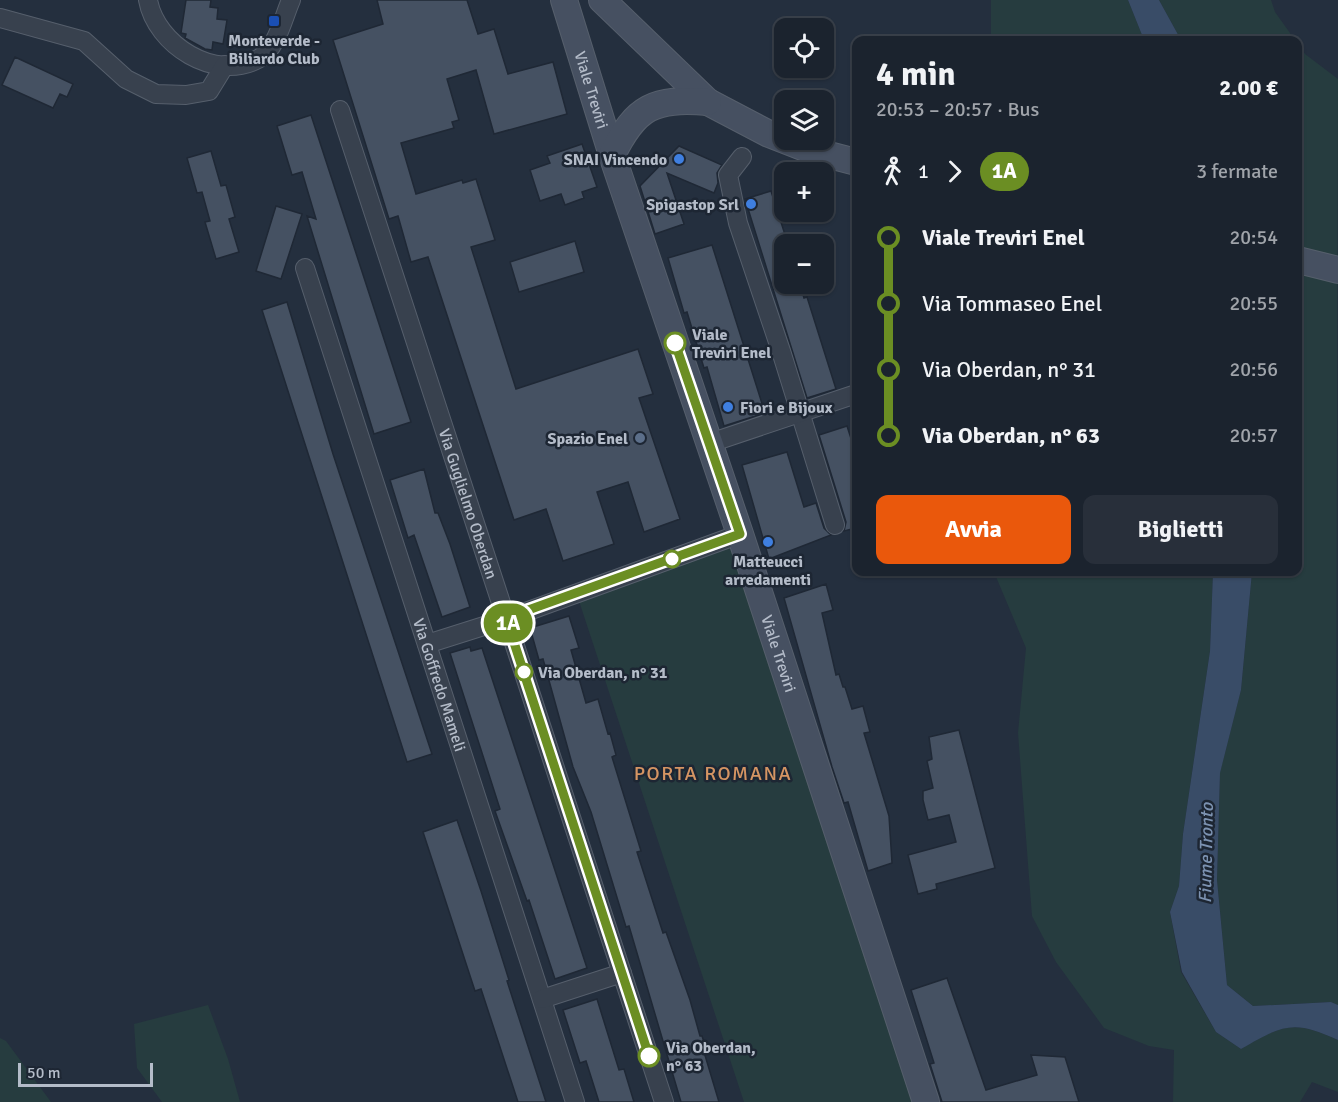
<!DOCTYPE html>
<html lang="it">
<meta charset="utf-8">
<style>
body{margin:0;font-family:Signika,sans-serif;background:#282f3a;color:#f1f3f6;height:100vh;display:flex;flex-direction:column;font-size:22px;white-space:nowrap}
*{box-sizing:border-box;margin:0}
p{font-size:20px;color:#a0a4aa}
.icon{flex:none;width:33px;height:33px;fill:none;stroke:currentColor;stroke-width:2;stroke-linecap:round;stroke-linejoin:round}
.map{position:relative;flex:1;overflow:hidden}
.sheet{position:absolute;left:852px;top:36px;width:450px;height:540px;display:flex;flex-direction:column;background:#1b232e;border-radius:12px;box-shadow:0 2px 4px #0004,0 0 0 2px #39404a}
.sheet>*{flex:none}
.badge{padding:0 12px;border-radius:20px;font-size:21px;line-height:39px}
.fabs{position:absolute;left:774px;top:18px;display:grid;gap:12px}
.fabs a{display:grid;place-items:center;width:60px;height:60px;border-radius:12px;background:#1b232e;box-shadow:0 2px 4px #0004,0 0 0 2px #39404a;font-size:30px}
.scale{position:absolute;left:18px;bottom:15px;width:135px;box-sizing:border-box;padding-left:6px;border:3px solid #b4bcc9;border-top:0;font-size:16px;line-height:21px;white-space:nowrap;color:#b4bcc9;-webkit-text-stroke:4px #1d2633;paint-order:stroke}
.map>.badge{position:absolute;translate:-50% -50%;box-shadow:0 0 0 3px #fff}
.legs{display:flex;align-items:center;gap:9px;height:66px;padding:0 24px;font-size:20px}
.legs p{margin-inline-start:auto}
.head{display:flex;align-items:center;justify-content:space-between;height:102px;padding:0 24px}
h1{font-size:33px;font-weight:700;line-height:45px}
.button{display:flex;gap:12px;margin-top:auto;padding:12px 24px}
.button a{flex:1;height:69px;border-radius:12px;background:#ea580c;color:#fff;font-size:24px;font-weight:700;line-height:69px;text-align:center}
.button a+a{background:#282f3a;color:#f1f3f6}
ul{padding:0 24px;list-style:none}
li{display:flex;align-items:center;gap:21px;height:66px;font-size:22px}
li i{display:grid;place-items:center;width:9px;height:100%;margin:0 8px;background:currentColor}
li i::after{content:'';width:15px;height:15px;margin:-8px;border:4px solid;border-radius:50%;background:#1b232e}
li p{margin-inline-start:auto}
li:first-child i{background:linear-gradient(#0000 50%,currentColor 0)}
li:last-child i{background:linear-gradient(currentColor 50%,#0000 0)}
.map>svg:first-child{display:block}
.green{fill:#263c3f}
.water{fill:#394c67}
.building{fill:#455162;stroke:#1f2835;stroke-width:1.5}
.lines{fill:none;stroke-linecap:round;stroke-linejoin:round}
.street-casing{stroke:#565f6c;stroke-width:20}
.secondary-casing{stroke:#565f6c;stroke-width:28}
.street{stroke:#38414e;stroke-width:18}
.secondary{stroke:#465061;stroke-width:26}
.line-1-casing{stroke:#fff;stroke-width:14}
.line-1{stroke:#6b8e23;stroke-width:9}
.transit-dot{fill:#1a4fb4;stroke:#1d2633;stroke-width:2}
.shop-dot{fill:#3f7fe0;stroke:#1d2633;stroke-width:2}
.stop-1-dot{fill:#fff;stroke:#6b8e23;stroke-width:3}
.service-dot{fill:#5c6f8a;stroke:#1d2633;stroke-width:2}
.labels{text-anchor:middle;stroke-width:5;stroke-linejoin:round;paint-order:stroke}
.poi-label{font-size:16px;font-weight:bold;fill:#b4bcc9;stroke:#1d2633;text-anchor:end}
.street-label{font-size:16px;fill:#b4bcc9;stroke:#1d2633}
.stop-label{font-size:16px;font-weight:bold;fill:#b4bcc9;stroke:#1d2633;text-anchor:start}
.water-label{font-size:18px;font-style:italic;fill:#7c92b1;stroke:#1d2633}
.quarter-label{font-size:20px;letter-spacing:1.5px;fill:#d59563;stroke:#1d2633}
</style>
<div class="map">
<svg width="1338" height="1102" viewBox="0 0 1338 1102">
<rect width="100%" height="100%" fill="#242f3e"/>
<path class="green" d="M 991,0 L 1128,0 L 1144,40 L 991,40 Z
M 1159,0 L 1271,0 L 1275,12 L 1295,40 L 1181,40 Z
M 1298,43 L 1305,54 L 1338,79 L 1336,802 L 1338,1005 L 1331,1002 L 1253,1006 L 1227,985 L 1217,880 L 1220,772 L 1241,690 L 1252,572 L 1298,572 Z
M 733,544 L 913,1102 L 744,1102 L 579,601 Z
M 994,572 L 1213,572 L 1210,651 L 1183,834 L 1179,886 L 1170,912 L 1181,972 L 1216,1032 L 1241,1049 C 1282,1025 1293,1019 1338,1040 L 1338,1092 L 1312,1082 L 1300,1102 L 1173,1102 L 1174,1050 L 1149,1046 L 1104,1028 L 1056,962 L 1032,916 L 1018,733 L 1026,648 Z
M 208,1005 L 228,1059 L 240,1102 L 162,1102 L 137,1068 L 134,1024 Z
M 0,1038 L 6,1041 L 51,1102 L 0,1102 Z"/>
<path class="water" d="M 1128,0 L 1159,0 L 1181,40 L 1144,40 Z
M 1213,572 L 1252,572 L 1241,690 L 1220,773 L 1217,880 L 1227,985 L 1253,1006 L 1331,1002 L 1338,1005 L 1338,1040 C 1293,1019 1283,1025 1241,1049 L 1216,1032 L 1182,972 L 1170,912 L 1179,886 L 1183,834 L 1210,651 Z"/>
<path class="building" d="M 186,0 L 211,0 L 210,7 L 218,8 L 217,19 L 227,20 L 223,44 L 213,42 L 212,50 L 205,49 L 185,38 L 186,34 L 181,33 Z
M 377,0 L 467,0 L 478,34 L 494,29 L 508,74 L 553,62 L 567,114 L 494,134 L 476,70 L 447,79 L 459,120 L 452,122 L 454,128 L 401,143 L 416,194 L 462,180 L 463,183 L 476,179 L 495,240 L 471,247 L 516,389 L 638,349 L 653,394 L 639,398 L 680,519 L 644,532 L 628,482 L 597,492 L 614,544 L 563,561 L 546,509 L 514,520 L 428,257 L 411,262 L 398,216 L 389,219 L 333,40 L 383,24 Z
M 15,57 L 73,84 L 67,97 L 60,94 L 53,108 L 2,85 Z
M 311,115 L 411,422 L 374,434 L 307,216 L 316,219 L 302,172 L 292,175 L 277,126 Z
M 582,144 L 597,187 L 582,192 L 584,198 L 565,205 L 561,194 L 540,201 L 530,170 L 550,163 L 547,156 Z
M 679,146 L 722,165 L 717,173 L 718,183 L 714,193 L 667,173 L 684,224 L 655,234 L 640,186 Z
M 211,151 L 221,186 L 226,185 L 235,217 L 229,219 L 239,252 L 216,259 L 205,222 L 210,221 L 202,192 L 197,193 L 187,158 Z
M 771,191 L 788,244 L 784,244 L 784,284 L 800,284 L 804,298 L 807,297 L 836,389 L 807,398 L 745,199 Z
M 276,206 L 302,214 L 281,279 L 256,271 Z
M 575,241 L 584,272 L 519,292 L 510,262 Z
M 712,245 L 765,413 L 724,426 L 707,367 L 704,368 L 687,312 L 684,313 L 668,258 Z
M 287,302 L 333,454 L 432,754 L 407,762 L 262,310 Z
M 847,426 L 856,454 L 856,528 L 844,531 L 846,522 L 819,435 Z
M 787,452 L 804,507 L 816,503 L 824,528 L 831,535 L 769,559 L 742,465 Z
M 424,469 L 435,513 L 438,513 L 450,544 L 470,607 L 442,617 L 414,535 L 408,538 L 390,480 Z
M 826,584 L 833,610 L 822,613 L 836,675 L 839,674 L 843,687 L 845,687 L 852,709 L 863,706 L 870,732 L 864,733 L 889,816 L 892,863 L 868,871 L 848,802 L 844,803 L 832,767 L 784,598 Z
M 569,616 L 579,648 L 571,650 L 586,703 L 598,699 L 608,734 L 610,733 L 616,755 L 612,757 L 641,851 L 637,852 L 663,933 L 666,932 L 690,1000 L 700,1036 L 702,1036 L 707,1051 L 704,1052 L 719,1102 L 681,1102 L 629,926 L 626,927 L 591,812 L 573,767 L 543,659 L 539,660 L 530,628 Z
M 470,647 L 471,651 L 482,648 L 587,968 L 555,979 L 529,900 L 527,901 L 495,811 L 500,809 L 450,653 Z
M 959,730 L 995,868 L 936,884 L 937,889 L 918,894 L 908,855 L 956,842 L 949,815 L 928,820 L 923,800 L 923,791 L 933,788 L 927,761 L 932,759 L 929,737 Z
M 457,820 L 481,891 L 509,980 L 507,981 L 546,1102 L 518,1102 L 481,989 L 475,991 L 423,832 Z
M 947,978 L 986,1090 L 1037,1075 L 1031,1055 L 1065,1057 L 1079,1102 L 942,1102 L 930,1064 L 934,1063 L 911,990 Z
M 597,999 L 619,1070 L 624,1069 L 634,1102 L 599,1102 L 586,1061 L 580,1063 L 563,1010 Z"/>
<g class="lines">
<g class="street-casing">
<g id="street">
<path d="M 148,0 C 156,45 215,82 258,59 C 277,49 283,18 291,0"/>
<path d="M 0,18 L 84,41 L 126,79 L 156,94 L 186,95 L 209,91 L 225,65"/>
<path id="s1" d="M 340,110 L 664,1102"/>
<path d="M 742,157 L 728,175 L 738,223 L 781,351 L 835,525"/>
<path id="s2" d="M 305,268 L 575,1102"/>
<path d="M 710,443 L 856,394"/>
<path d="M 427,644 L 506,619 L 740,534"/>
<path d="M 542,999 L 622,973"/>
</g>
</g>
<g class="secondary-casing">
<g id="secondary">
<path id="s3" d="M 564,0 L 612,155 L 740,534 L 926,1102"/>
<path d="M 602,0 L 708,102 L 769,134 L 810,150 L 856,162"/>
<path d="M 612,155 C 636,106 654,98 708,102"/>
<path d="M 1298,260 L 1338,270"/>
</g>
</g>
<use href="#street" class="street"/>
<use href="#secondary" class="secondary"/>
</g>
<g class="lines">
<g class="line-1-casing">
<path id="line-1" d="M 649,1056 L 506,618 L 740,534 L 675,343"/>
</g>
<use href="#line-1" class="line-1"/>
</g>
<rect class="transit-dot" x="268" y="15" width="12" height="12" rx="3"/>
<g class="shop-dot">
<circle cx="679" cy="159" r="6"/>
<circle cx="751" cy="204" r="6"/>
<circle cx="728" cy="407" r="6"/>
<circle cx="768" cy="542" r="6"/>
</g>
<g class="stop-1-dot">
<circle cx="675" cy="343" r="10"/>
<circle cx="672" cy="559" r="8"/>
<circle cx="524" cy="672" r="8"/>
<circle cx="649" cy="1056" r="10"/>
</g>
<circle class="service-dot" cx="640" cy="438" r="6"/>
<g class="labels">
<g class="poi-label">
<text x="274" y="46" text-anchor="middle">Monteverde -<tspan x="274" dy="18">Biliardo Club</tspan></text>
<text x="667" y="165">SNAI Vincendo</text>
<text x="739" y="210">Spigastop Srl</text>
<text x="740" y="413" text-anchor="start">Fiori e Bijoux</text>
<text x="628" y="444">Spazio Enel</text>
<text x="768" y="567" text-anchor="middle">Matteucci<tspan x="768" dy="18">arredamenti</tspan></text>
</g>
<g class="street-label">
<text dy="6" stroke="none"><textPath href="#s3" startOffset="94">Viale Treviri</textPath></text>
<text dy="6" stroke="none"><textPath href="#s1" startOffset="414">Via Guglielmo Oberdan</textPath></text>
<text dy="6" stroke="none"><textPath href="#s3" startOffset="688">Viale Treviri</textPath></text>
<text dy="6" stroke="none"><textPath href="#s2" startOffset="438">Via Goffredo Mameli</textPath></text>
</g>
<g class="stop-label">
<text x="692" y="340">Viale<tspan x="692" dy="18">Treviri Enel</tspan></text>
<text x="538" y="678">Via Oberdan, n° 31</text>
<text x="666" y="1053">Via Oberdan,<tspan x="666" dy="18">n° 63</tspan></text>
</g>
<g class="water-label">
<text transform="translate(1206 853) rotate(-89)" y="6">Fiume Tronto</text>
</g>
<g class="quarter-label">
<text x="713" y="780">PORTA ROMANA</text>
</g>
</g>
</svg>
<div class="fabs">
<a><svg class="icon" aria-label="locate" viewBox="0 0 24 24"><circle cx="12" cy="12" r="6"/><path d="M12 2v4M12 18v4M2 12h4M18 12h4"/></svg></a>
<a><svg class="icon" aria-label="layers" viewBox="0 0 24 24"><path d="M12 4l9 5-9 5-9-5zM3 14l9 5 9-5"/></svg></a>
<a>+</a>
<a>−</a>
</div>
<div class="scale">50 m</div>
<b class="badge" style="left:508px;top:623px;background:#6b8e23;color:#fff">1A</b>
<section class="sheet">
<div class="head"><div><h1>4 min</h1><p>20:53 – 20:57 · Bus</p></div><b>2.00 €</b></div>
<div class="legs"><svg class="icon" aria-label="walk" viewBox="0 0 24 24"><circle cx="13" cy="4" r="2"/><path d="M13 8l-2 6 4 7M11 14l-3 7M7 12l3-4h3l4 4"/></svg>1<svg class="icon" aria-label="forward" viewBox="0 0 24 24"><path d="M9 5l7 7-7 7"/></svg><b class="badge" style="background:#6b8e23;color:#fff">1A</b><p>3 fermate</p></div>
<ul>
<li><i style="color:#6b8e23"></i><b>Viale Treviri Enel</b><p>20:54</p></li>
<li><i style="color:#6b8e23"></i><span>Via Tommaseo Enel</span><p>20:55</p></li>
<li><i style="color:#6b8e23"></i><span>Via Oberdan, n° 31</span><p>20:56</p></li>
<li><i style="color:#6b8e23"></i><b>Via Oberdan, n° 63</b><p>20:57</p></li>
</ul>
<div class="button"><a>Avvia</a><a>Biglietti</a></div>
</section>
</div>
